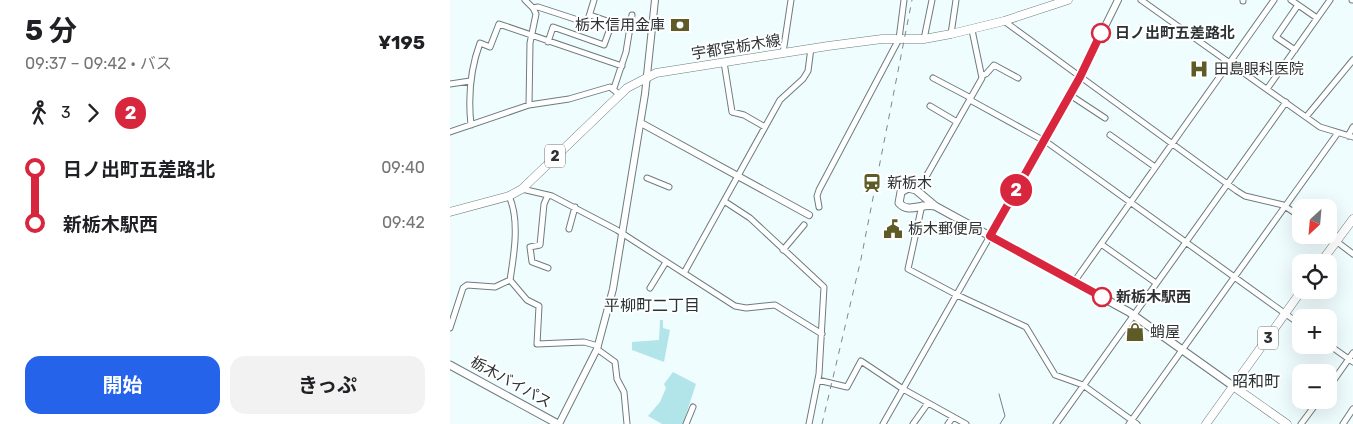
<!DOCTYPE html>
<html lang="ja">
<meta charset="utf-8">
<style>
body{margin:0;font-family:Rubik,"Noto Sans JP",sans-serif;background:#f2f2f2;color:#202124;height:100vh;display:flex;flex-direction:column;font-size:19px;white-space:nowrap}
*{box-sizing:border-box;margin:0}
p{font-size:16px;color:#757577}
.icon{flex:none;width:28px;height:28px;fill:none;stroke:currentColor;stroke-width:2;stroke-linecap:round;stroke-linejoin:round}
.map{position:relative;flex:1;overflow:hidden}
.drawer{display:flex;flex-direction:column;background:#fff;width:450px}
.drawer>*{flex:none}
.badge{padding:0 10px;border-radius:16px;font-size:18px;line-height:32px}
.needle{width:32px;rotate:206deg}
.fabs{position:absolute;left:842px;top:199px;display:grid;gap:10px}
.fabs a{display:grid;place-items:center;width:45px;height:45px;border-radius:10px;background:#fff;box-shadow:0 5px 20px #0002;font-size:25px}
.map>.badge{position:absolute;translate:-50% -50%;box-shadow:0 0 0 2px #fff}
.legs{display:flex;align-items:center;gap:8px;height:55px;padding:0 25px;font-size:16px}
.legs p{margin-inline-start:auto}
.summary{display:flex;align-items:center;justify-content:space-between;height:85px;padding:0 25px}
h1{font-size:28px;font-weight:700;line-height:38px}
.cta{display:flex;gap:10px;margin-top:auto;padding:10px 25px}
.cta a{flex:1;height:58px;border-radius:15px;background:#2563eb;color:#fff;font-size:20px;font-weight:700;line-height:58px;text-align:center}
.cta a+a{background:#f2f2f2;color:#202124}
ul{padding:0 25px;list-style:none}
li{display:flex;align-items:center;gap:18px;height:55px;font-size:19px}
li i{display:grid;place-items:center;width:8px;height:100%;margin:0 6px;background:currentColor}
li i::after{content:'';width:12px;height:12px;margin:-6px;border:4px solid;border-radius:50%;background:#fff}
li p{margin-inline-start:auto}
li:first-child i{background:linear-gradient(#0000 50%,currentColor 0)}
li:last-child i{background:linear-gradient(currentColor 50%,#0000 0)}
main{display:flex;flex:1;min-height:0}
.map>svg:first-child{display:block}
.green{fill:#b2e5ea}
.lines{fill:none;stroke-linecap:round;stroke-linejoin:round}
.stream{stroke:#688297;stroke-width:1}
.minor-casing{stroke:#6e7c7d;stroke-width:7}
.tertiary-casing{stroke:#6e7c7d;stroke-width:8}
.secondary-casing{stroke:#6e7c7d;stroke-width:9}
.primary-casing{stroke:#6e7c7d;stroke-width:9}
.minor{stroke:#fff;stroke-width:5}
.tertiary{stroke:#fff;stroke-width:6}
.secondary{stroke:#fff;stroke-width:7}
.primary{stroke:#fff;stroke-width:8}
.rail{stroke:#7f8889;stroke-width:1;stroke-dasharray:6 6;stroke-linecap:butt}
.line-1-casing{stroke:#fff;stroke-width:11}
.line-1{stroke:#d7263d;stroke-width:8}
.stop-1-dot{fill:#fff;stroke:#d7263d;stroke-width:2.5}
.labels{text-anchor:middle;stroke-width:4;stroke-linejoin:round;paint-order:stroke}
.shield{fill:#fff;stroke:#6c7071;stroke-width:1}
.shield-label{font-size:14px;font-weight:bold;fill:#2d3334}
.poi-label{font-size:15px;fill:#2d3334;stroke:#fff;text-anchor:start}
.stop-label{font-size:15px;font-weight:bold;fill:#2d3334;stroke:#fff;text-anchor:start}
.street-label{font-size:15px;fill:#2d3334;stroke:#fff}
.neighbourhood-label{font-size:16px;fill:#273334;stroke:#fff}
</style>
<main>
<section class="drawer">
<div class="summary"><div><h1>5 分</h1><p>09:37 – 09:42 · バス</p></div><b>¥195</b></div>
<div class="legs"><svg class="icon" aria-label="walk" viewBox="0 0 24 24"><circle cx="13" cy="4" r="2"/><path d="M13 8l-2 6 4 7M11 14l-3 7M7 12l3-4h3l4 4"/></svg>3<svg class="icon" aria-label="forward" viewBox="0 0 24 24"><path d="M9 5l7 7-7 7"/></svg><b class="badge" style="background:#d7263d;color:#fff">2</b></div>
<ul>
<li><i style="color:#d7263d"></i><b>日ノ出町五差路北</b><p>09:40</p></li>
<li><i style="color:#d7263d"></i><b>新栃木駅西</b><p>09:42</p></li>
</ul>
<div class="cta"><a>開始</a><a>きっぷ</a></div>
</section>
<div class="map">
<svg width="903" height="424" viewBox="0 0 903 424">
<rect width="100%" height="100%" fill="#f0fdfe"/>
<path class="green" d="M 210,320 L 213,320 L 213,328 L 220,330 L 214,362 L 182,350 L 182,342 L 209,340 Z
M 223,372 L 246,384 L 233,424 L 212,424 L 198,416 L 210,402 L 216,388 L 214,384 Z"/>
<g class="lines">
<path class="stream" d="M 549,394 L 555,416 L 550,424"/>
<g class="minor-casing">
<path id="minor" d="M 75,0 L 83,8 L 86,14 L 80,43 L 79,105
M 691,0 L 870,127 L 903,137
M 841,0 L 867,18
M 902,0 L 903,0
M 793,1 L 793,0
M 83,8 L 88,7 L 137,23 L 144,0
M 140,15 L 180,29
M 554,21 L 787,191 L 795,196 L 833,205 L 851,217
M 501,34 L 506,0
M 474,39 L 482,0
M 98,42 L 103,27 L 154,45 L 162,23
M 845,50 L 826,37 L 848,5
M 333,53 L 341,0
M 274,62 L 282,112 L 294,115 L 315,127
M 533,75 L 536,74 L 544,65 L 568,78
M 483,78 L 521,98
M 0,84 L 20,81
M 164,88 L 176,52 L 182,15
M 817,89 L 880,0
M 620,95 L 655,118
M 520,100 L 598,143 L 851,325
M 480,106 L 507,122
M 856,117 L 903,60
M 21,125 C 18,97 20,70 30,43 L 40,47 L 49,24 L 172,66
M 0,132 L 79,105 L 119,99 L 160,87 L 170,95
M 660,135 L 705,167
M 898,136 L 903,127
M 197,178 L 219,187
M 72,189 L 102,196 L 167,230 L 285,306 L 296,308 L 325,305 L 372,334
M 463,189 L 473,182 L 532,78 L 522,30
M 98,195 L 94,204 L 90,245 L 80,247 L 82,262 L 98,268
M 274,201 L 300,218 L 374,287 L 369,374 L 359,424
M 472,205 L 458,269 L 507,295 L 576,327 L 605,375 L 633,385 L 687,424
M 369,207 L 367,196 L 369,190 L 449,39 L 454,0
M 119,229 L 125,207
M 878,235 L 903,254
M 651,244 L 706,283
M 333,250 L 354,225
M 234,273 L 330,100 L 353,79 L 358,71 L 361,48
M 60,280 L 77,300 L 89,306 L 87,344 L 134,342 L 148,346
M 624,282 L 824,0
M 200,288 L 216,262
M 0,328 L 13,288 L 17,285 L 45,287 L 60,280 C 64,255 70,220 59,196
M 879,345 L 903,362
M 147,349 L 165,362 L 167,379 L 174,392 L 177,424
M 368,380 L 397,387 L 411,361 L 453,389 L 516,424
M 879,387 L 903,353
M 236,424 L 243,407
M 433,424 L 540,236
M 463,424 L 478,403
M 498,424 L 503,417
M 606,424 L 836,102
M 679,424 L 887,134
M 851,424 L 869,400
M 893,424 L 903,409"/>
</g>
<g class="tertiary-casing">
<path id="tertiary" d="M 191,123 L 359,215
M 540,236 L 630,77 L 668,0
M 109,424 L 147,349 L 163,289 L 195,94 L 205,0"/>
</g>
<g class="secondary-casing">
<path id="secondary" d="M 485,206 C 472,203 458,214 449,203 L 451,192 L 458,188 L 466,190 L 485,206 L 679,312 L 783,386
M 0,365 L 108,424"/>
</g>
<g class="primary-casing">
<path id="primary" d="M 0,212 L 59,196 L 72,189 L 177,88 L 206,73 L 378,46 L 432,39 L 474,39 L 501,34 L 554,21 L 618,0
M 871,262 L 903,219
M 783,386 L 837,424
M 756,424 L 852,290"/>
</g>
<use href="#minor" class="minor"/>
<use href="#tertiary" class="tertiary"/>
<use href="#secondary" class="secondary"/>
<use href="#primary" class="primary"/>
<path class="rail" d="M 372,424 L 411,259 L 462,0"/>
</g>
<g class="lines">
<g class="line-1-casing">
<path id="line-1" d="M 651,33 L 630,77 L 540,236 L 652,297"/>
</g>
<use href="#line-1" class="line-1"/>
</g>
<defs>
<g id="bank-bare" transform="scale(1.5)"><path d="M-6-4H6V4H-6ZM0-2.3a2.3 2.3 0 1 0 0 4.6a2.3 2.3 0 1 0 0-4.6Z" fill="#5e5b27" stroke="#fff" stroke-width="2.5" paint-order="stroke"/></g>
<g id="hospital-bare" transform="scale(1.5)"><path d="M-5-5h3v3.5h4V-5h3V5h-3V1.5h-4V5h-3Z" fill="#5e5b27" stroke="#fff" stroke-width="2.5" paint-order="stroke"/></g>
<g id="station-bare" transform="scale(1.5)"><path d="M-3-6H3Q5-6 5-4V2Q5 4 3 4L4.5 6H3L1.5 4h-3L-3 6H-4.5L-3 4Q-5 4-5 2V-4Q-5-6-3-6ZM-3.5-4v3h7v-3ZM-3.5 1v1.5H-2V1ZM2 1v1.5H3.5V1Z" fill="#5e5b27" stroke="#fff" stroke-width="2.5" paint-order="stroke"/></g>
<g id="civic-bare" transform="scale(1.5)"><path d="M-.6-6.5H3V-4.5H.6V-3L4-1V1h2V6H-6V1h2V-1L-.6-3ZM-1.2 2.5V6h2.4V2.5Z" fill="#5e5b27" stroke="#fff" stroke-width="2.5" paint-order="stroke"/></g>
<g id="shop-bare" transform="scale(1.5)"><path d="M-5-2.5h2.3a2.7 3.5 0 0 1 5.4 0H5L5.5 6h-11ZM-1.5-2.5h3a1.5 2.3 0 0 0-3 0Z" fill="#5e5b27" stroke="#fff" stroke-width="2.5" paint-order="stroke"/></g>
</defs>
<g fill-rule="evenodd">
<use href="#bank-bare" x="230" y="25"/>
<use href="#hospital-bare" x="749" y="69"/>
<use href="#station-bare" x="422" y="183"/>
<use href="#civic-bare" x="443" y="229"/>
<use href="#shop-bare" x="685" y="332"/>
</g>
<g class="stop-1-dot">
<circle cx="651" cy="33" r="9"/>
<circle cx="652" cy="297" r="9"/>
</g>
<g class="labels">
<g class="shield">
<rect x="95" y="144.5" width="20" height="23" rx="4"/>
<rect x="808" y="326.5" width="20" height="23" rx="4"/>
</g>
<g class="shield-label">
<text x="105" y="161">2</text>
<text x="818" y="343">3</text>
</g>
<g class="poi-label">
<text x="215" y="30" text-anchor="end">栃木信用金庫</text>
<text x="764" y="74">田島眼科医院</text>
<text x="437" y="188">新栃木</text>
<text x="458" y="234">栃木郵便局</text>
<text x="700" y="337">蛸屋</text>
</g>
<g class="stop-label">
<text x="665" y="38">日ノ出町五差路北</text>
<text x="666" y="302">新栃木駅西</text>
</g>
<g class="street-label">
<text transform="translate(286 47) rotate(-9)" y="5">宇都宮栃木線</text>
<text transform="translate(61 382) rotate(29)" y="5">栃木バイパス</text>
</g>
<g class="neighbourhood-label">
<text x="202" y="311">平柳町二丁目</text>
<text x="806" y="387">昭和町</text>
</g>
</g>
</svg>
<div class="fabs">
<a><svg class="needle" viewBox="-14 -14 28 28"><path d="M0-13l5 13h-10z" fill="#e53935"/><path d="M0 13l5-13h-10z" fill="#757577"/></svg></a>
<a><svg class="icon" aria-label="locate" viewBox="0 0 24 24"><circle cx="12" cy="12" r="6"/><path d="M12 2v4M12 18v4M2 12h4M18 12h4"/></svg></a>
<a>+</a>
<a>−</a>
</div>
<b class="badge" style="left:566px;top:190px;background:#d7263d;color:#fff">2</b>
</div>
</main>
